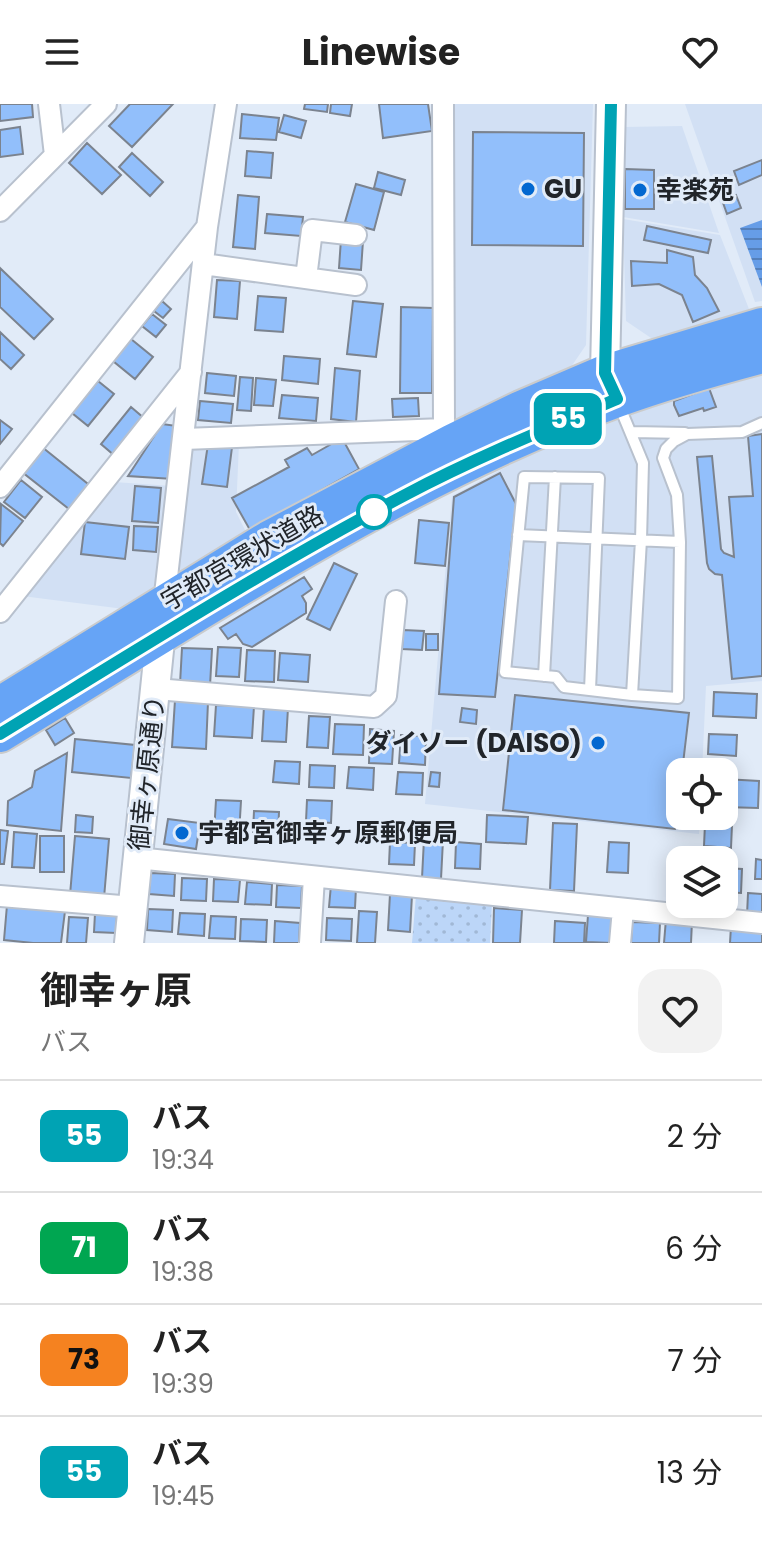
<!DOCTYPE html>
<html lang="ja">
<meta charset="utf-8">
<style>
body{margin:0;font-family:Poppins,"Noto Sans JP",sans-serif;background:#f2f2f2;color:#222;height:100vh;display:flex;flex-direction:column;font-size:30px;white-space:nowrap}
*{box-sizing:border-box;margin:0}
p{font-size:26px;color:#767676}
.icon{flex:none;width:44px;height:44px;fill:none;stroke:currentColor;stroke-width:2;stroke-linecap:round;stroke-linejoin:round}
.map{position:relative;height:839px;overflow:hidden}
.drawer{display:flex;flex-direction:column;background:#fff;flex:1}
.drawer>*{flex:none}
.badge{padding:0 16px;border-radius:12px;font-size:28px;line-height:52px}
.tools{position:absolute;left:666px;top:654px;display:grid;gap:16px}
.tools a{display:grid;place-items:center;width:72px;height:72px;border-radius:16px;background:#fff;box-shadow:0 4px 20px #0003;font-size:40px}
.map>.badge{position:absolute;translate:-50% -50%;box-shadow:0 0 0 4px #fff}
.round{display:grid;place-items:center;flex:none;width:84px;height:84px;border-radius:24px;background:#f2f2f2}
.headline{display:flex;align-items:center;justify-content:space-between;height:136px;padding:0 40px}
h1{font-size:38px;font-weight:700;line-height:60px}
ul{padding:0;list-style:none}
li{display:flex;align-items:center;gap:24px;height:112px;padding:0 40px;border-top:2px solid #e0e0e0}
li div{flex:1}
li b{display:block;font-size:30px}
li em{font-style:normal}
li .badge{min-width:88px;font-weight:700;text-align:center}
header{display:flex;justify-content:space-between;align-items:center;height:104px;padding:0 40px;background:#fff;font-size:36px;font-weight:700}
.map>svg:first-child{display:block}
.built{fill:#d2e0f4}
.park{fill:url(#park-dots)}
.water{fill:url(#water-rules)}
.building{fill:#92bffb;stroke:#7b838f;stroke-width:2}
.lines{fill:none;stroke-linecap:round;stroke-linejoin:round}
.lane-casing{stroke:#b8c1ce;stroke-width:14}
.street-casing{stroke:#b8c1ce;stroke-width:24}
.secondary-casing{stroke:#b8c1ce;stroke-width:32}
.highway-casing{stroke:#cacbcc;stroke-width:40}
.lane{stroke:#fff;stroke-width:10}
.street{stroke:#fff;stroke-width:20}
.secondary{stroke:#fff;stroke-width:28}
.highway{stroke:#66a4f6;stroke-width:36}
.line-casing{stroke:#fff;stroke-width:18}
.line{stroke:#00a3b4;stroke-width:12}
.poi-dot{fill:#0368d0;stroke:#e1ebf8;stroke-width:3}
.stop-dot{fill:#fff;stroke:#00a3b4;stroke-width:4}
.labels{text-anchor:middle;stroke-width:6;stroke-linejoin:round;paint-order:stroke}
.poi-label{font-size:26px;font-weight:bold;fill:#21252a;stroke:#e1ebf8;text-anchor:start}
.street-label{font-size:26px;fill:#21252a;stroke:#e1ebf8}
</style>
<header><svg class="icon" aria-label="menu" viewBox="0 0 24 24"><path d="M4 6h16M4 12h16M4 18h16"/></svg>Linewise<svg class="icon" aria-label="heart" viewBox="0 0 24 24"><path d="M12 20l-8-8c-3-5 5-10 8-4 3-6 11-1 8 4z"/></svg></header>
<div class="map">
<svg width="762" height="839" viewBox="0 0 762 839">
<defs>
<pattern id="park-dots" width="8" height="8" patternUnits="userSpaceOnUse" patternTransform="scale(2)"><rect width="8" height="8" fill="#bcd6f8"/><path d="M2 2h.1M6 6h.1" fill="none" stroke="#a1b8d5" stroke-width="1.8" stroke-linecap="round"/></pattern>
<pattern id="water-rules" width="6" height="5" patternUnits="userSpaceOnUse" patternTransform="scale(2)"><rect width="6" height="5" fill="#669de7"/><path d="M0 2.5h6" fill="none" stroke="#5480bb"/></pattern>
</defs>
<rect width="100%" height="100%" fill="#e1ebf8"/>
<path class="built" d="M 450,0 L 593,0 L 586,241 L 571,263 L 453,318 Z
M 685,0 L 762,0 L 762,197 L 755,198 Z
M 682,22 L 719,129 L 623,113 L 624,23 Z
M 623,115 L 720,131 L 749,205 L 654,236 L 626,217 Z
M 762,267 L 762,577 L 706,582 L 702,668 L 680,668 L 680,712 L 700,712 L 699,730 L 425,700 L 452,392 L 536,347 L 702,284 Z
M 239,340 L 236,408 L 247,430 L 124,505 L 22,492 L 114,378 L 186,383 L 190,341 Z"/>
<path class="park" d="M 416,791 L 492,798 L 490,839 L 412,839 Z"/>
<path class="water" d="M 762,116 L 762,183 L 740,124 Z"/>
<path class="building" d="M 0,0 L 32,0 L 33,13 L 0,17 Z
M 130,0 L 173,0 L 132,43 L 109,22 Z
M 305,0 L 328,0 L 327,8 L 304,5 Z
M 331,0 L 352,0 L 350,12 L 330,9 Z
M 379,0 L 428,0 L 432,27 L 383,34 Z
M 242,10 L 279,14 L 276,36 L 240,34 Z
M 284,11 L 306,17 L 301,34 L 279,28 Z
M 20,23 L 23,50 L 0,53 L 0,26 Z
M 473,28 L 584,29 L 583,142 L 472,141 Z
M 87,39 L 121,71 L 102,90 L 69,59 Z
M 247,47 L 273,49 L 271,74 L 245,72 Z
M 132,49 L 163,78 L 150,92 L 119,63 Z
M 762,56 L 762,71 L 739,81 L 734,67 Z
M 625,65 L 654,66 L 654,105 L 625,105 Z
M 378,68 L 405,76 L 401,91 L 374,84 Z
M 356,80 L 384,88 L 374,126 L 345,118 Z
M 238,91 L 259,93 L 255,145 L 233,143 Z
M 736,91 L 741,104 L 727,110 L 722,96 Z
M 267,110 L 303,113 L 301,132 L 265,129 Z
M 647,122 L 711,136 L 708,149 L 644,136 Z
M 341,135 L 363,137 L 361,166 L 339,164 Z
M 667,146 L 693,153 L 695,171 L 707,184 L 719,207 L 693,218 L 682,191 L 659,180 L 632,182 L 631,157 L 667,159 Z
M 0,164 L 53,215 L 34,235 L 0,203 Z
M 217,176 L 240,177 L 237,215 L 214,213 Z
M 258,192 L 286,194 L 283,228 L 255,226 Z
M 162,197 L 171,205 L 163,214 L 154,207 Z
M 353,197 L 383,200 L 376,253 L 347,250 Z
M 401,203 L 433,204 L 432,289 L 400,289 Z
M 152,210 L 166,221 L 156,233 L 142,222 Z
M 0,228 L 24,251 L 11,265 L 0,255 Z
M 131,235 L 153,253 L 135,275 L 113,257 Z
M 284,252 L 320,255 L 318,280 L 282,276 Z
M 335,264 L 360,267 L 356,318 L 331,315 Z
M 207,269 L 236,272 L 234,292 L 205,289 Z
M 240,273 L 253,274 L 251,307 L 237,306 Z
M 256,274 L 276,276 L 273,302 L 254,301 Z
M 98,277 L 114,290 L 88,322 L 72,309 Z
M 709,284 L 716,303 L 704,307 L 703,304 L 679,312 L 674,301 L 674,297 Z
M 282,291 L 318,294 L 316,317 L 279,314 Z
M 418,294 L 419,312 L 393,313 L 392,295 Z
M 200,297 L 233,300 L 231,319 L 198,316 Z
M 131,303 L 145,315 L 115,352 L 101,340 Z
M 0,316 L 12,325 L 0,340 Z
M 162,320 L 177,322 L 173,375 L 128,372 Z
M 762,330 L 762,572 L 732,575 L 722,471 L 715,470 L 709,465 L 707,459 L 697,353 L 712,352 L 721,445 L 724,449 L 734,453 L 729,393 L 753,392 L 748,332 Z
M 342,334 L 359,365 L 250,426 L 232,394 L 289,363 L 285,356 L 307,344 L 312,351 Z
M 208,340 L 232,343 L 227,383 L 202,380 Z
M 42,343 L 93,384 L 74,409 L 22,368 Z
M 500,369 L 516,400 L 495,593 L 439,590 L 454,393 Z
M 21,376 L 42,393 L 25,414 L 4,398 Z
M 135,382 L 161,384 L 158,419 L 132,417 Z
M 1,400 L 23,417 L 3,442 L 0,439 Z
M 419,416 L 449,419 L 445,462 L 415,459 Z
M 85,418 L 129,423 L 125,455 L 81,450 Z
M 134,422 L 158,423 L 156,448 L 133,446 Z
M 334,459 L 357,470 L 330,526 L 307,515 Z
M 304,473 L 312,485 L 302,492 L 306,499 L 306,509 L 252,543 L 243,540 L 236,530 L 228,535 L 220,524 Z
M 403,526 L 424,527 L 422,546 L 402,545 Z
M 426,530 L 438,530 L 438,546 L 426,546 Z
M 218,543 L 241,544 L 239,573 L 216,572 Z
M 182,544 L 212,545 L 210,582 L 180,580 Z
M 247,546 L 275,547 L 274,578 L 245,577 Z
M 280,549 L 310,551 L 308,578 L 278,576 Z
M 714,588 L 757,590 L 756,614 L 713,612 Z
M 515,591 L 689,609 L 682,668 L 680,668 L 680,686 L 675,725 L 503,706 Z
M 175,596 L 208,598 L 206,645 L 172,643 Z
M 216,601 L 254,602 L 252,634 L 214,632 Z
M 264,602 L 288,604 L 286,638 L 262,637 Z
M 462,604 L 477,606 L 476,620 L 460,618 Z
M 309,612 L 330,613 L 328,644 L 307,643 Z
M 65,614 L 74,629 L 55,641 L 46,626 Z
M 335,620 L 364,621 L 363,651 L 333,650 Z
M 370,625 L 394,627 L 392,660 L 369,659 Z
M 709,630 L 737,631 L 736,652 L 708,650 Z
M 401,631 L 426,632 L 425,661 L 399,659 Z
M 75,635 L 135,641 L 131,674 L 72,668 Z
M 67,649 L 61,727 L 7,721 L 8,697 L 32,683 L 35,667 Z
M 275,657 L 300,658 L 299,680 L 273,678 Z
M 310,661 L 335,662 L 334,684 L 309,683 Z
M 349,663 L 374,664 L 373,686 L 347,684 Z
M 398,668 L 423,669 L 422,691 L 396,690 Z
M 431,668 L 440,669 L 439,683 L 429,682 Z
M 724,675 L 759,677 L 758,704 L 724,703 Z
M 216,696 L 241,697 L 239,730 L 214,729 Z
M 307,696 L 332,697 L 331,719 L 306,717 Z
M 254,707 L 279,708 L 278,730 L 253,728 Z
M 76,711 L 93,713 L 92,729 L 75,728 Z
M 487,711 L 528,713 L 526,740 L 486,738 Z
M 168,715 L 200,719 L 196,745 L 164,740 Z
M 553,719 L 577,720 L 574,787 L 550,786 Z
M 705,720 L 732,721 L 731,744 L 704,742 Z
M 0,726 L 8,727 L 4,760 L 0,760 Z
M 14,728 L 37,730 L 34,764 L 12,763 Z
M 40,732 L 64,732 L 64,768 L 40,768 Z
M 75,732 L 109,735 L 104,794 L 70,791 Z
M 424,735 L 443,736 L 441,775 L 422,774 Z
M 390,738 L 415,739 L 414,761 L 389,760 Z
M 456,738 L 481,740 L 480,765 L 455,764 Z
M 609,738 L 629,739 L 628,769 L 607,768 Z
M 756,755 L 762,756 L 762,775 L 755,775 Z
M 724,764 L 742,765 L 741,789 L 724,788 Z
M 150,769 L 175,770 L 174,792 L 149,790 Z
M 182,774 L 207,775 L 206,797 L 181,796 Z
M 214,775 L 240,776 L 238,798 L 213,797 Z
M 247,778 L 272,780 L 271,801 L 245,800 Z
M 277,781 L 302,782 L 301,804 L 276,803 Z
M 331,781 L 356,783 L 355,804 L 329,803 Z
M 748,789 L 762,790 L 762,812 L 747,811 Z
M 390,790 L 412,791 L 410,828 L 388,826 Z
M 7,801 L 65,807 L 61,839 L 33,839 L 4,836 Z
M 494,804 L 522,806 L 520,839 L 493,839 Z
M 148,805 L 173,806 L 172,828 L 147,826 Z
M 359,807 L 377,808 L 375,839 L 357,839 Z
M 95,809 L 117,811 L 116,829 L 94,828 Z
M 180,809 L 205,810 L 204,832 L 178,830 Z
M 588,811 L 614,813 L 612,839 L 586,838 Z
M 211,812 L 236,813 L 235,835 L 209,834 Z
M 69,813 L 88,814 L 86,839 L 67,839 Z
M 327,814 L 352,815 L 351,837 L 326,836 Z
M 241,815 L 267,816 L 266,838 L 240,837 Z
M 666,815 L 692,817 L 691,839 L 664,839 Z
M 275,817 L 300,819 L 299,839 L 274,839 Z
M 555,817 L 585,819 L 584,839 L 554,839 Z
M 632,818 L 660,819 L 659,839 L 631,839 Z
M 731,822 L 762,823 L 762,839 L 730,839 Z"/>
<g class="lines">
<g class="lane-casing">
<path id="lane" d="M 632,328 L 685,329
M 518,431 L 680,438 L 678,594 L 632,591
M 680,438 L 677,391 L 663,354 L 666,345 L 674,337 L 687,330 L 742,328 L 762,319
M 544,572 L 555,373
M 590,586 L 599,374 L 524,373 L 505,568 L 556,573 L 564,583 L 632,591 L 641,436 L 643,359 L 619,301"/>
</g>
<g class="street-casing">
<path id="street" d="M 49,0 L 55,51
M 0,107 L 106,0
M 203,160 L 356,181
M 306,174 L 312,126 L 356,131
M 184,335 L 444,325 L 443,0
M 0,383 L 207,123
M 164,499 L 207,123 L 226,0
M 0,508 L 191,268
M 156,585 L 374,603 L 386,592 L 396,497
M 137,754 L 762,819
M 0,792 L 133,803
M 310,839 L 314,773
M 620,839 L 623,805"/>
</g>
<g class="secondary-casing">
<path id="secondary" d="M 611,0 L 605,269 L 613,287
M 129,839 L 162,517"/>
</g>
<g class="highway-casing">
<path id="highway" d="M 0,601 L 269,435 L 453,338 L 521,305 L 605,269 L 762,222
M 0,630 C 197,511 400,374 617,295 C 664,278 713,264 762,251"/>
</g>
<use href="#lane" class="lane"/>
<use href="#street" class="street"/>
<use href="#secondary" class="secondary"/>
<use href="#highway" class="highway"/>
</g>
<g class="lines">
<g class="line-casing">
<path id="line" d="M 0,630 C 134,548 268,463 407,390 C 475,354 546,325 617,295 L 605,269 L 611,0"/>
</g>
<use href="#line" class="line"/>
</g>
<g class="poi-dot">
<circle cx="528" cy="85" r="8"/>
<circle cx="640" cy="86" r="8"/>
<circle cx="598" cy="639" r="8"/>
<circle cx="182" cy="729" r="8"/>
</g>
<circle class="stop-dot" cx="374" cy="408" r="16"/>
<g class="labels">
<g class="poi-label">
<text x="544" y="94">GU</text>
<text x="656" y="95">幸楽苑</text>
<text x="582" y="648" text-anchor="end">ダイソー (DAISO)</text>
<text x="198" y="738">宇都宮御幸ヶ原郵便局</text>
</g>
<g class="street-label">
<text transform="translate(242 454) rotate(-30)" y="9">宇都宮環状道路</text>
<text transform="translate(147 669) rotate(-84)" y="9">御幸ヶ原通り</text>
</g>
</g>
</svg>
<div class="tools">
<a><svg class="icon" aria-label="locate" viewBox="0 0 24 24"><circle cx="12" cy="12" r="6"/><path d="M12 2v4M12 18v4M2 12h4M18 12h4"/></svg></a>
<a><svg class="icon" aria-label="layers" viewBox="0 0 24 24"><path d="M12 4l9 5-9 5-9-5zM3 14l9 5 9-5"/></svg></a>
</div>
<b class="badge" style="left:568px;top:315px;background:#00a3b4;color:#fff">55</b>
</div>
<section class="drawer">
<div class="headline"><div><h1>御幸ヶ原</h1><p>バス</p></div><a class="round"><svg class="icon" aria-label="heart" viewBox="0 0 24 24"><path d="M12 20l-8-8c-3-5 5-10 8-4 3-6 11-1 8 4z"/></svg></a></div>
<ul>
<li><span class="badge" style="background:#00a3b4;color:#fff">55</span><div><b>バス</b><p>19:34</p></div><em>2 分</em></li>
<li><span class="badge" style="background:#00a651;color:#fff">71</span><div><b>バス</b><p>19:38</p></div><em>6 分</em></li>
<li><span class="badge" style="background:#f58220;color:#111">73</span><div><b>バス</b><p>19:39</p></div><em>7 分</em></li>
<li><span class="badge" style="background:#00a3b4;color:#fff">55</span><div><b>バス</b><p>19:45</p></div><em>13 分</em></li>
</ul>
</section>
